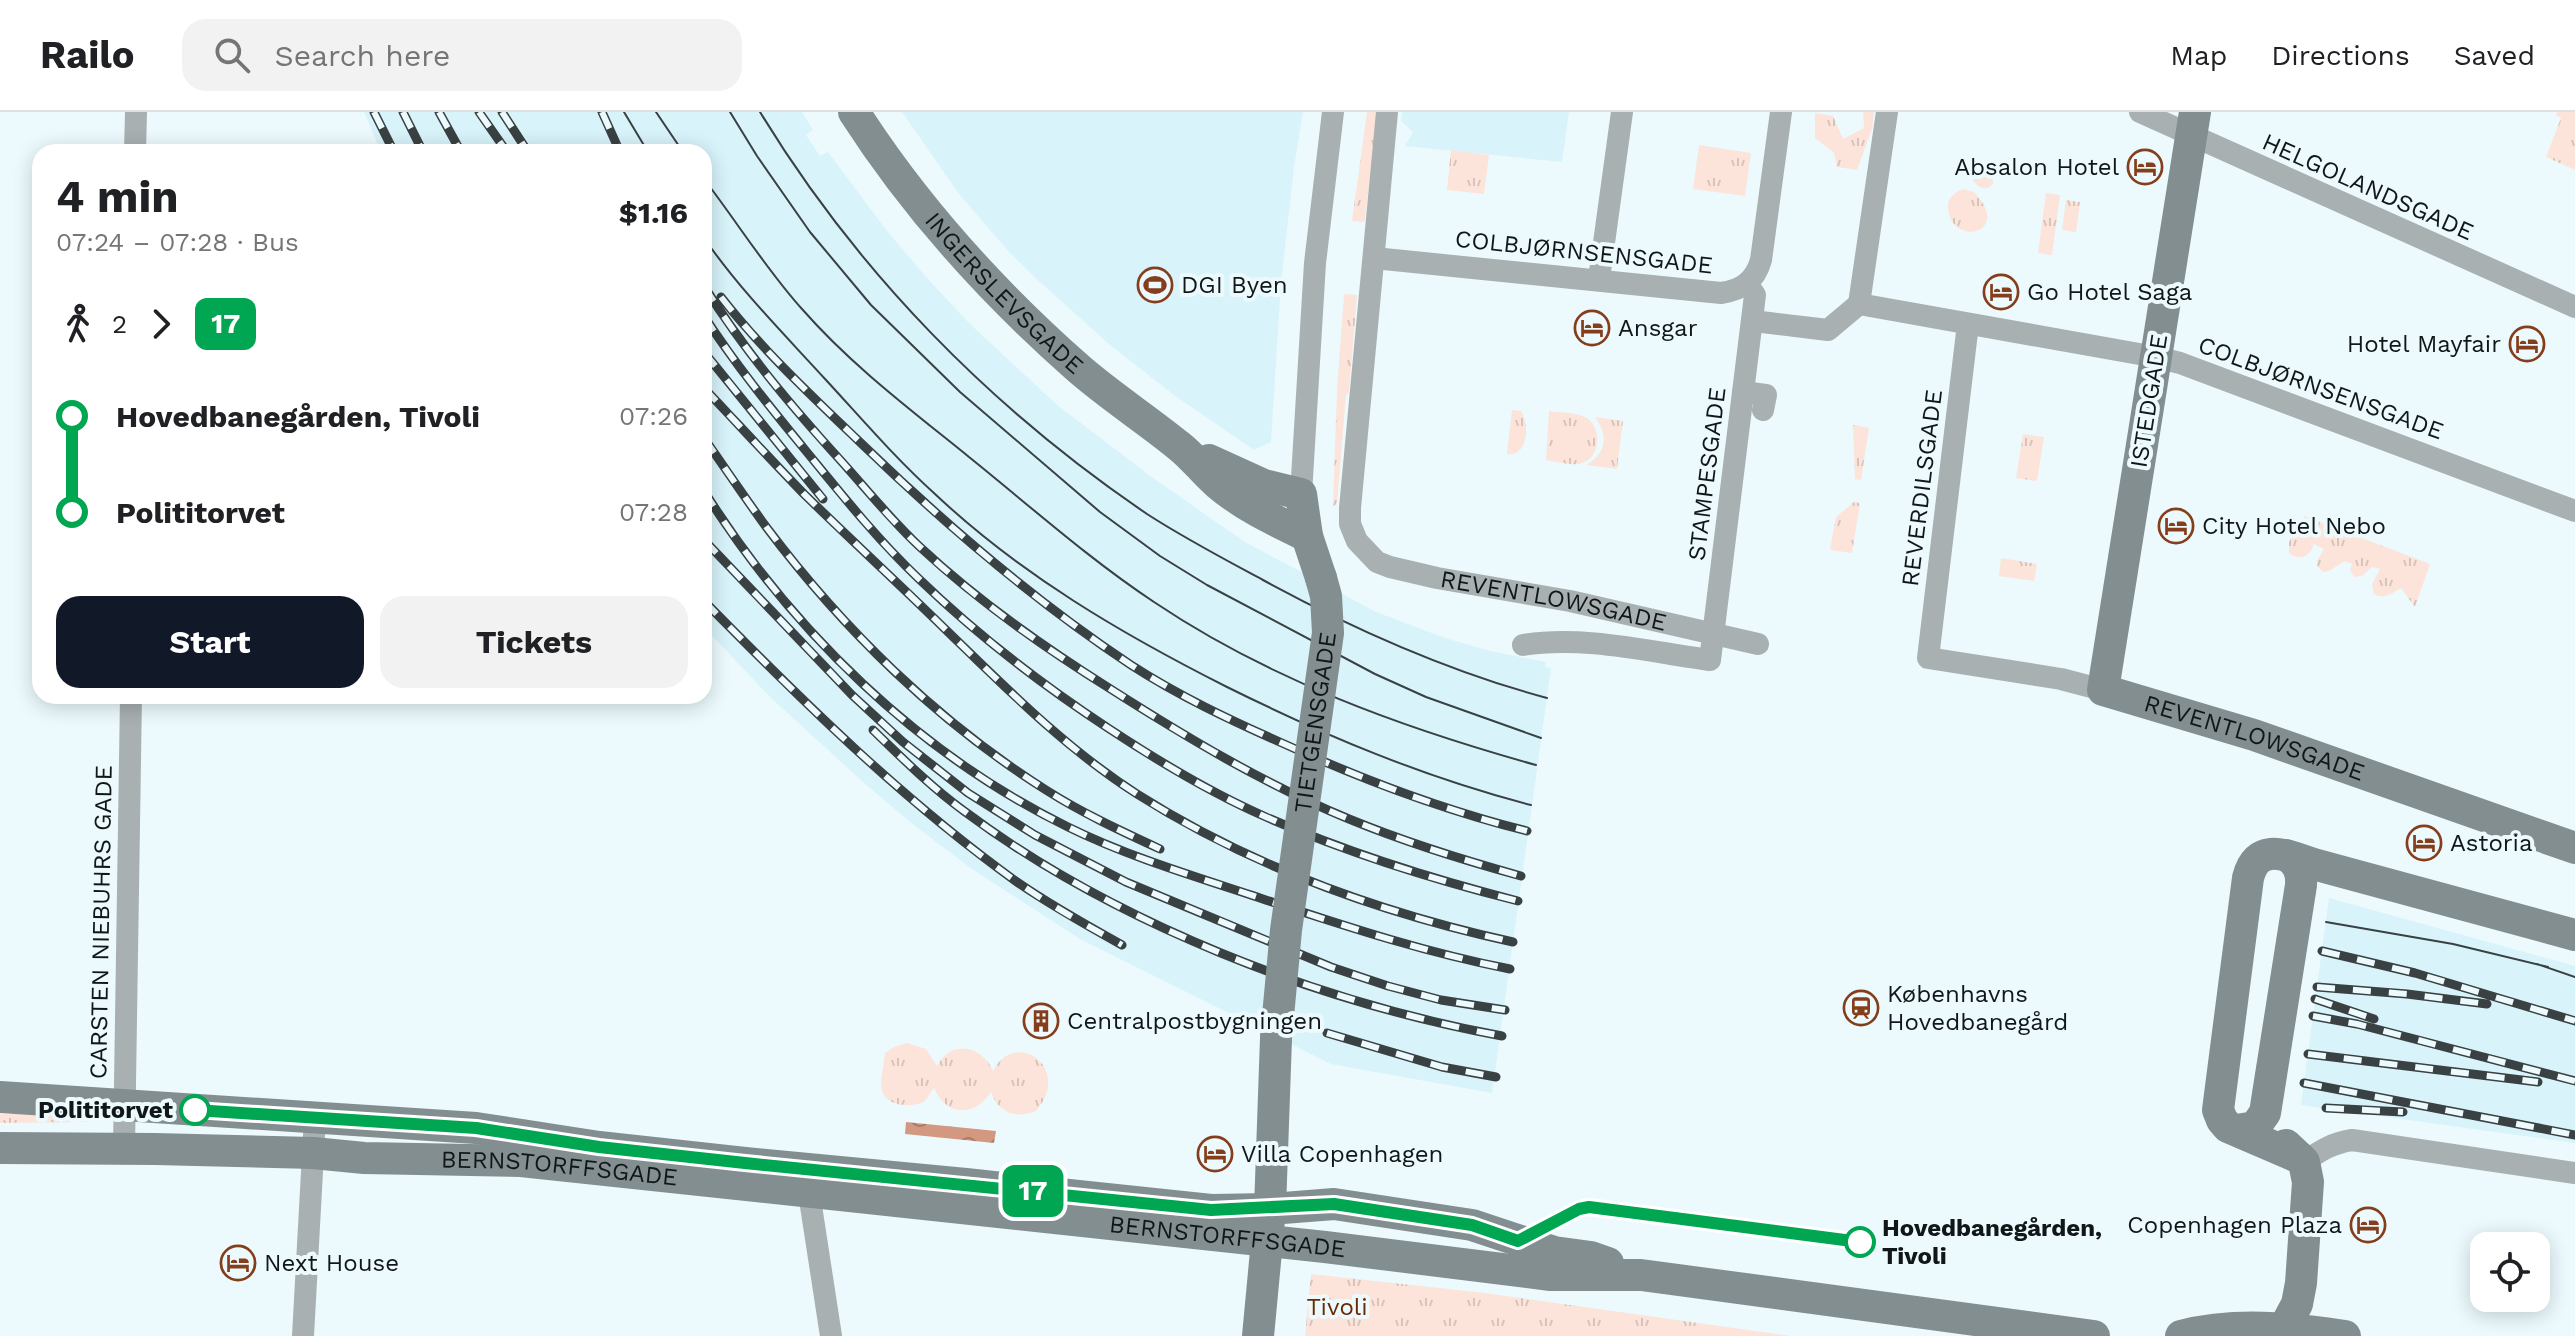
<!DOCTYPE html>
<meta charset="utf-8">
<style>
body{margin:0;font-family:"Work Sans",sans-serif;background:#f2f2f2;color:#202124;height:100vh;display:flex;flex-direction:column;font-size:30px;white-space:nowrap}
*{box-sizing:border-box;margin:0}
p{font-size:26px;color:#757577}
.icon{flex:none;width:44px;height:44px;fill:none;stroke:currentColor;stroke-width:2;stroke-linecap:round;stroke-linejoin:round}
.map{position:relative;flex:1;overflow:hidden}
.details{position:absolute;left:32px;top:32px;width:680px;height:560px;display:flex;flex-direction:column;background:#fff;border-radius:24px;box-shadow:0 4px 20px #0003}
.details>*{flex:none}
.badge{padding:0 16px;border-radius:12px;font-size:28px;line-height:52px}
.tools{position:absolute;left:2470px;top:1120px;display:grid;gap:16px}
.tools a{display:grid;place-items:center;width:80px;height:80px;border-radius:16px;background:#fff;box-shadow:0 4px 20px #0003;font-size:40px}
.map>.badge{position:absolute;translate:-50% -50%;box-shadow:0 0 0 4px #fff}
.legs{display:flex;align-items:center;gap:12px;height:88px;padding:0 24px;font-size:26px}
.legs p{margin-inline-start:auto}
.summary{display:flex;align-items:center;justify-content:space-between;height:136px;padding:0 24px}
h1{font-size:44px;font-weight:700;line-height:60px}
.button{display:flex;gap:16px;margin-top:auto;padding:16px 24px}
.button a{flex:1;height:92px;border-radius:24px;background:#111827;color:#fff;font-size:32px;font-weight:700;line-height:92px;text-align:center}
.button a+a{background:#f2f2f2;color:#202124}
ul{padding:0 24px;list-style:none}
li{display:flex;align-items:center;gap:28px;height:96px;font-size:30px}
li i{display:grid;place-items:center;width:12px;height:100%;margin:0 10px;background:currentColor}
li i::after{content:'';width:20px;height:20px;margin:-10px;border:6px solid;border-radius:50%;background:#fff}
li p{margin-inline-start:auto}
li:first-child i{background:linear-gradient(#0000 50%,currentColor 0)}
li:last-child i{background:linear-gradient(currentColor 50%,#0000 0)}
header{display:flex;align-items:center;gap:48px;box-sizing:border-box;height:112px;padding:0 40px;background:#fff;border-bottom:2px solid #e0e0e0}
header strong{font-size:38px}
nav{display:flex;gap:44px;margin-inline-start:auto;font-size:28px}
.search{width:560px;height:72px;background:#f2f2f2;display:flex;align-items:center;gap:20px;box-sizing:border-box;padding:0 28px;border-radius:24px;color:#757577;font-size:30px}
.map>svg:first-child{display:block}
.built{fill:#d8f3fa}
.grass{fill:url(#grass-tufts)}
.water{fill:url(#water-waves)}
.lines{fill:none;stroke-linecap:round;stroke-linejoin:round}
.street{stroke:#a9b0b2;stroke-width:22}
.secondary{stroke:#838e91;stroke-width:32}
.tram{stroke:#394143;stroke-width:2}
.rail-casing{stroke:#394143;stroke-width:9}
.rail{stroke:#ecfafe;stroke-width:6;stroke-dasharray:18;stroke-linecap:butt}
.secondary-bridge{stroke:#838e91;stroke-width:32}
.line-1-casing{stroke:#fff;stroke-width:18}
.line-1{stroke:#00a651;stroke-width:12}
.stop-1-dot{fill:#fff;stroke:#00a651;stroke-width:4}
.labels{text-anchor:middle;stroke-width:8;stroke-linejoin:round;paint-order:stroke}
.poi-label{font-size:24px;fill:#111719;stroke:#ecfafe;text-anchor:start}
.street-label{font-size:24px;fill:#111719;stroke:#ecfafe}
.stop-label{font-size:24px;font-weight:bold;fill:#111719;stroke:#ecfafe;text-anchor:end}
.park-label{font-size:24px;fill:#6c2800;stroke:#ecfafe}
</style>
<header>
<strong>Railo</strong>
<div class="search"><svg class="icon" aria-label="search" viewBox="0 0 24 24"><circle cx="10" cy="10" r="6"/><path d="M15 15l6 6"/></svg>Search here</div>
<nav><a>Map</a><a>Directions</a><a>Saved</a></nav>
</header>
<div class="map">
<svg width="2575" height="1224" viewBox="0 0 2575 1224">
<defs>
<pattern id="grass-tufts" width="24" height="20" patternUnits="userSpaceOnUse" patternTransform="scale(2)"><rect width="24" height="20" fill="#fce4da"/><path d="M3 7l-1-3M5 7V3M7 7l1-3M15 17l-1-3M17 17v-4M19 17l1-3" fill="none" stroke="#d7c3ba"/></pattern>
<pattern id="water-waves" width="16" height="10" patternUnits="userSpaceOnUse" patternTransform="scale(2)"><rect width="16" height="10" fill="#d29980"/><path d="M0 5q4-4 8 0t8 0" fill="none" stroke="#a97c68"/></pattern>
</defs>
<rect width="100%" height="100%" fill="#ecfafe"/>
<path class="built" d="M 364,0 L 802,0 L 813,18 L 806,23 L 820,44 L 828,40 L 887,119 L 926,165 L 970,212 L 1056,292 L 1153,366 L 1245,430 L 1376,500 L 1445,526 L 1490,539 L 1546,550 L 1545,555 L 1551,556 L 1492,981 L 1331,952 L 1080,827 L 972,757 L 915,714 L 863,670 L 770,585 L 704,515 L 704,40 L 381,40 Z
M 902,0 L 1303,0 L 1294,55 L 1281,171 L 1271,330 L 1254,338 L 1174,283 L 1110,233 L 1041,171 L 1009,140 L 959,82 Z
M 1402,0 L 1569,0 L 1562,50 L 1405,34 L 1413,20 L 1401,9 Z
M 2329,786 L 2575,854 L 2575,1031 L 2301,993 Z"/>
<path class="grass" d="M 1367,0 L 1377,0 L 1365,108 L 1363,110 L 1352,109 Z
M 1863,0 L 1874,0 L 1872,17 L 1857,58 L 1837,55 L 1834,41 L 1815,26 L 1815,1 L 1833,4 L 1843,27 L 1864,16 Z
M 2557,0 L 2575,0 L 2575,58 L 2546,45 L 2561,6 L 2556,3 Z
M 1699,33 L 1751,41 L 1745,84 L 1693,77 Z
M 1451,38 L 1489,43 L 1484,82 L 1447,78 Z
M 1976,50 L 1983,51 L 1992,59 L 1993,72 L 1988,76 C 1976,77 1970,67 1970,55 Z
M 1963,77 L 1974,80 C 2014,122 1951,136 1948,96 C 1947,86 1955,80 1963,77 Z
M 2046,81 L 2060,83 L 2052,143 L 2038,141 Z
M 2066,88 L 2080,90 L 2076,120 L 2062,118 Z
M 1344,182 L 1357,183 L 1349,280 L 1346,283 L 1337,392 L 1333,394 L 1337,278 Z
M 1512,298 L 1521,299 C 1530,313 1528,345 1507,342 Z
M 1549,299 C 1560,301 1578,300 1587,306 C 1603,317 1600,349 1579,352 C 1569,353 1556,350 1546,348 Z
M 1595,305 L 1623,309 L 1617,357 L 1586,353 C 1606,342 1609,324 1595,305 Z
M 1853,313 L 1869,316 L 1861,368 L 1855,367 Z
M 2023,322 L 2044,325 L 2037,369 L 2016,366 Z
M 1855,389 L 1860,392 L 1852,441 L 1830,438 L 1836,405 Z
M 2304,404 L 2430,452 L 2415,495 L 2401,476 C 2392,481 2385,488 2374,482 L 2372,472 L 2380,457 L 2372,455 L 2362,464 L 2354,465 L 2350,458 L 2352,452 L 2345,449 L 2329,459 L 2323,460 L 2317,454 L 2317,449 L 2324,437 L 2314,432 C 2310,444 2300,450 2289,441 L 2289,430 Z
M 2001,446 L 2037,452 L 2034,469 L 1999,464 Z
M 907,931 L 926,937 L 937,954 C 951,927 982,933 993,959 C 1016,915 1073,957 1036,999 C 1016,1007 998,1001 991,980 C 974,1006 946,1004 934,976 L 924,990 C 910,996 883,995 881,974 C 881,964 884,952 885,941 L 894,935 Z
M 0,1002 L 90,1002 L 89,1010 L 0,1011 Z
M 1311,1162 L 1485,1181 L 1791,1224 L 1305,1224 Z"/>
<path class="water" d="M 906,1010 L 996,1019 L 994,1031 L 905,1022 Z"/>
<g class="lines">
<g class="street">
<path id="s1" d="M 1387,0 L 1350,396 L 1350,412 L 1357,429 L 1377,450 L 1390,455 L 1437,466 L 1570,489 L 1758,532"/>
<path d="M 2140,0 L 2575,195"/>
<path d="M 135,40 L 136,0"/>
<path d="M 1374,146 L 1721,181 C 1742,178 1755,169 1761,148 L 1781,0"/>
<path d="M 1599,167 L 1622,0"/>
<path d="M 1859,192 L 2156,245 L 2180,251 L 2575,399"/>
<path d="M 1859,192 L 1887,0"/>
<path d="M 1753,209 L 1828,218 L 1859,192"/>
<path d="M 1968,212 L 1928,546 L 2061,567 L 2103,578"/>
<path d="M 1743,280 L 1766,283 L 1763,298"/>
<path d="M 1301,382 L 1315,151 L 1333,0"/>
<path d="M 1523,533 C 1583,523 1650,540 1710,548 L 1755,183 L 1747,171"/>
<path d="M 124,1036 L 131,584"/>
<path d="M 2304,1050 C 2320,1039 2332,1031 2352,1028 L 2575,1061"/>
<path d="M 812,1067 L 811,1094 L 831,1224"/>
<path d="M 303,1224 L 315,1005"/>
</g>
<g class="secondary">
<path id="s2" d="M 854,0 C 915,95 993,181 1078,256 C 1110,284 1146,307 1179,334 C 1193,345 1204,360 1218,372 C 1245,395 1276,409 1307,424"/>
<path id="s3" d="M 2195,0 L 2103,578 L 2254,623 L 2575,736"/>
<path d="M 1209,348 L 1264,373 L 1301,382 L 1307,424 L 1321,466"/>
<path d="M 0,985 L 476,1016 L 599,1035 L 745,1051 L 966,1072 L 1211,1098 L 1270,1097 L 1334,1092 L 1472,1113 L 1554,1140 L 1591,1145 L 1608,1151"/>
<path d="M 2237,1018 L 2255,1015 L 2265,1001 L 2301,773 C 2302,759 2297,750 2286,743"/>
<path id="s4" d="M 0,1036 L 155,1037 L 313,1041 L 364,1046 L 521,1049 L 1325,1135 L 1551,1163 L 1641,1163 L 2094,1224"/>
<path d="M 2300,1046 L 2228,1015 L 2222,1008 L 2218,998 L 2248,766 C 2258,727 2290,745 2317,753 L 2575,823"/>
<path d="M 1258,1224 L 1270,1097 L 1276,926"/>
<path d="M 2181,1224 C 2235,1210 2291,1216 2345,1224"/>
<path d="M 2280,1224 L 2297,1192 L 2301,1171 L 2308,1070 L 2304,1050 L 2286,1033"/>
</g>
<path class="tram" d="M 624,0 L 648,40
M 656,0 L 683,40
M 730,0 L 757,44 L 810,120 L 871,193 L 960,280 L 1100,400 L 1160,444 L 1207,473 L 1375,562 L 1426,585 L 1541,626
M 760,0 C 858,161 991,296 1147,402 C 1184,426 1224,447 1263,468 C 1353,517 1447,559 1547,586
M 704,67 C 737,110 766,157 802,197 C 852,254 911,298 969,345 C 1030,394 1089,447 1154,490 C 1270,568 1403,616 1536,653
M 704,126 C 740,178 784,222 826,268 C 862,307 896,347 935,382 C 1021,463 1122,522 1227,575 C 1326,624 1423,665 1531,693
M 2326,810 L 2453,832 L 2548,855
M 2537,852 L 2575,865"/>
<g class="rail-casing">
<path id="rail" d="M 374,0 L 394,40
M 403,0 L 423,40
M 439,0 L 461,40
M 479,0 L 507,40
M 502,0 L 528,40
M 602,0 L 620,40
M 704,174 C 744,238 791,294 842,350 C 868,379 892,409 920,435 C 978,489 1042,534 1109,576 C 1186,625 1264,672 1349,707 C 1405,730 1463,748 1521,764
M 721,185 C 763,239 814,286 864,334 C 947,414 1035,489 1131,553 C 1179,584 1230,608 1282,631 C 1361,667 1443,698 1527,719
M 704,204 C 735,252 770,295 806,339 C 842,383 877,427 918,466 C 976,522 1041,572 1108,616 C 1158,649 1211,681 1266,705 C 1348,741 1432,767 1518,789
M 704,240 L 823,387
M 704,276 C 737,311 770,347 804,382 C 850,427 898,471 944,516 C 1005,575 1065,636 1137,682 C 1252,755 1381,801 1513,830
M 704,326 C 725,356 745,386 767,416 C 843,517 938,610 1046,678 C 1082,701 1121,719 1160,737
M 704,379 C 792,519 919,642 1068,715 C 1133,747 1204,767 1272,790 C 1351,816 1428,841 1510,857
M 704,428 L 852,583 L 903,630 L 968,681 L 1035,723 L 1126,770 L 1331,855 L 1388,874 L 1441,888 L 1505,898
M 704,489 C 802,589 903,688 1017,770 C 1050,793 1086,813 1122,833
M 873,618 C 902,646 931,675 964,699 C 1114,811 1318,890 1502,924
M 2322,839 L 2415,861 L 2575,909
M 2317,875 L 2407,882 L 2487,892
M 2315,887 L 2374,907
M 2313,904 L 2357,912 L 2575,969
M 1327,921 L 1442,955 L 1496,965
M 2308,942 L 2538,970
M 2304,971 L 2575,1023
M 2326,996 L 2403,1000"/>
</g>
<use href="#rail" class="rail"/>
<path class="secondary-bridge" id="s5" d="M 1276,926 L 1286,818 L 1328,521 L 1326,484 L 1321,466"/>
</g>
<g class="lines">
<g class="line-1-casing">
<path id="line-1" d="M 195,998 L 476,1016 L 599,1035 L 745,1051 L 1211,1098 L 1334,1092 L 1472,1113 L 1518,1129 L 1579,1097 L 1589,1095 L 1860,1130"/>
</g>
<use href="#line-1" class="line-1"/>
</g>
<defs>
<g id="hotel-ring" transform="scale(1.8)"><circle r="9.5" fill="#ecfafe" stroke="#853e1b" stroke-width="1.5"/><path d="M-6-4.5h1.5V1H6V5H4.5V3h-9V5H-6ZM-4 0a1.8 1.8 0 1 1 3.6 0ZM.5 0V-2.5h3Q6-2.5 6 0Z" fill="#853e1b"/></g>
<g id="stadium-ring" transform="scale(1.8)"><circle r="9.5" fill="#ecfafe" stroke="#853e1b" stroke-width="1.5"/><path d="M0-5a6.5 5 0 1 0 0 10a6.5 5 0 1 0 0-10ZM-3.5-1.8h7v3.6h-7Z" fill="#853e1b"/></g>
<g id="station-ring" transform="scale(1.8)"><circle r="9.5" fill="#ecfafe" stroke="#853e1b" stroke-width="1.5"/><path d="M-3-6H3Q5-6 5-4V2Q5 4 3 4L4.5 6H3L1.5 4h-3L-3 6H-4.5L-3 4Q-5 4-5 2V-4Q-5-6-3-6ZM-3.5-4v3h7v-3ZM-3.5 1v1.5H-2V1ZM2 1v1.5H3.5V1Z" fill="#853e1b"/></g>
<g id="building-ring" transform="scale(1.8)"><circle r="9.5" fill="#ecfafe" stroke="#853e1b" stroke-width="1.5"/><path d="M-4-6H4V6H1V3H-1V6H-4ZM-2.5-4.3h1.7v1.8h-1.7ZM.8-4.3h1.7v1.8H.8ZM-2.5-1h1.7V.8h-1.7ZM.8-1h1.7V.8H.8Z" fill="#853e1b"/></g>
</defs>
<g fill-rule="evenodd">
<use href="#hotel-ring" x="2145" y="55"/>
<use href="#stadium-ring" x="1155" y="173"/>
<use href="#hotel-ring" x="2001" y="180"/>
<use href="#hotel-ring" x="1592" y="216"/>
<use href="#hotel-ring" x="2527" y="232"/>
<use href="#hotel-ring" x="2176" y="414"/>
<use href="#hotel-ring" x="2424" y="731"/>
<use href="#station-ring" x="1861" y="896"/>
<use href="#building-ring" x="1041" y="909"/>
<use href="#hotel-ring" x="1215" y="1042"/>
<use href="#hotel-ring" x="2368" y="1113"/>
<use href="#hotel-ring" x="238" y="1151"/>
</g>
<g class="stop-1-dot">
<circle cx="195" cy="998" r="14"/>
<circle cx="1860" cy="1130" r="14"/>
</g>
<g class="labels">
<g class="poi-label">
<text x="2119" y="63" text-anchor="end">Absalon Hotel</text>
<text x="1181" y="181">DGI Byen</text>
<text x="2027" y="188">Go Hotel Saga</text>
<text x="1618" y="224">Ansgar</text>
<text x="2501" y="240" text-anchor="end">Hotel Mayfair</text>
<text x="2202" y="422">City Hotel Nebo</text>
<text x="2450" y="739">Astoria</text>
<text x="1887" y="890">Københavns<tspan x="1887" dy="28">Hovedbanegård</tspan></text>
<text x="1067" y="917">Centralpostbygningen</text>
<text x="1241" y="1050">Villa Copenhagen</text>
<text x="2342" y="1121" text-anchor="end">Copenhagen Plaza</text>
<text x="264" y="1159">Next House</text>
</g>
<g class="street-label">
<text transform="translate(2368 75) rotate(24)" y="8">HELGOLANDSGADE</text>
<text transform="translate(1584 140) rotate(6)" y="8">COLBJØRNSENSGADE</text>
<text dy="8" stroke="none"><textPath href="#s2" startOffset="236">INGERSLEVSGADE</textPath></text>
<text transform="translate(2321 276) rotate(20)" y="8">COLBJØRNSENSGADE</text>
<text transform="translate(2149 289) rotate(-81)" y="8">ISTEDGADE</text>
<text transform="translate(1707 362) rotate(-83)" y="8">STAMPESGADE</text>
<text transform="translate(1922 376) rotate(-83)" y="8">REVERDILSGADE</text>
<text dy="8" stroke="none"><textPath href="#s1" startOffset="642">REVENTLOWSGADE</textPath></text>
<text dy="8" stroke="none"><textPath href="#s5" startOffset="318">TIETGENSGADE</textPath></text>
<text dy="8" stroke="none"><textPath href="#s3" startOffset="744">REVENTLOWSGADE</textPath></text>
<text transform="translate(101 810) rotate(-89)" y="8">CARSTEN NIEBUHRS GADE</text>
<text dy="8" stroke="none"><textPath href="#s4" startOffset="560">BERNSTORFFSGADE</textPath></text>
<text dy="8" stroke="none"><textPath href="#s4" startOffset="1232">BERNSTORFFSGADE</textPath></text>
</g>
<g class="stop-label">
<text x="173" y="1006">Polititorvet</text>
<text x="1882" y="1124" text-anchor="start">Hovedbanegården,<tspan x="1882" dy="28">Tivoli</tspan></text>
</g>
<g class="park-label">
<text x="1337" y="1203">Tivoli</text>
</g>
</g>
</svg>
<div class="tools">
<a><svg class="icon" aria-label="locate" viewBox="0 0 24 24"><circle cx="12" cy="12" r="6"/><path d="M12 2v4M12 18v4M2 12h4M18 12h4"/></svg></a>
</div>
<b class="badge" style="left:1033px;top:1079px;background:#00a651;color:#fff">17</b>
<section class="details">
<div class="summary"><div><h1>4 min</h1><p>07:24 – 07:28 · Bus</p></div><b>$1.16</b></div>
<div class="legs"><svg class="icon" aria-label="walk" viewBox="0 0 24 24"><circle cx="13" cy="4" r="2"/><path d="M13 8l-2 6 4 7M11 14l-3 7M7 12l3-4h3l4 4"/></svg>2<svg class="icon" aria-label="forward" viewBox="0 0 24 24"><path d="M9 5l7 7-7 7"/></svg><b class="badge" style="background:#00a651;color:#fff">17</b></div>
<ul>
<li><i style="color:#00a651"></i><b>Hovedbanegården, Tivoli</b><p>07:26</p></li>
<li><i style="color:#00a651"></i><b>Polititorvet</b><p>07:28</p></li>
</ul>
<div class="button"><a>Start</a><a>Tickets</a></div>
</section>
</div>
